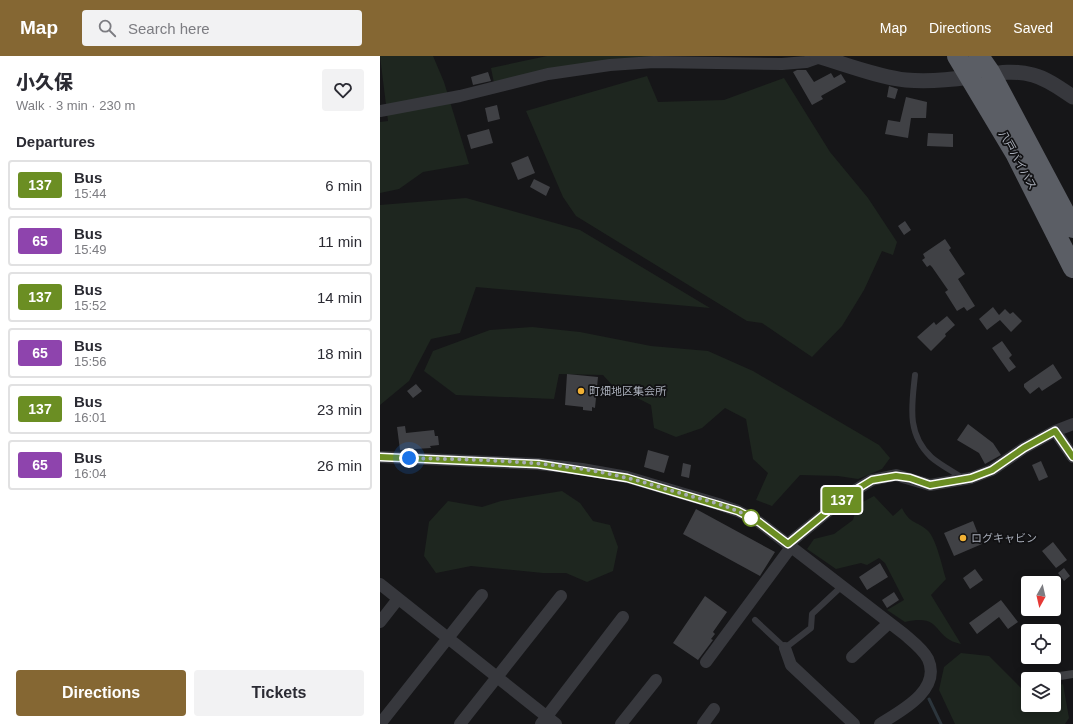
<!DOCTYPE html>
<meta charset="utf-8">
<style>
body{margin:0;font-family:Arial,"Noto Sans JP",sans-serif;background:#f2f2f3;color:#2b2b33;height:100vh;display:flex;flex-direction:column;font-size:15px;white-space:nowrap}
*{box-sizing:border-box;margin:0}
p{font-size:13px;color:#7c7c81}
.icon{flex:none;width:22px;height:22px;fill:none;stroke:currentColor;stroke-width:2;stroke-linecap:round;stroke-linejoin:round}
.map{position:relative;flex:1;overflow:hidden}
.drawer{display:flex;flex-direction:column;background:#fff;width:380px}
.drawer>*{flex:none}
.badge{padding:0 8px;border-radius:3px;font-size:14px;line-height:26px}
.needle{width:26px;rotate:188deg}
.tools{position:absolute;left:641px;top:520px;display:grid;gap:8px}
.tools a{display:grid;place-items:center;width:40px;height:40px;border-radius:4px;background:#fff;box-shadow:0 2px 10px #0003;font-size:20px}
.you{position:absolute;width:20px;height:20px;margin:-10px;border:3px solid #fff;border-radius:50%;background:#1a73e8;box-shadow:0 0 0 6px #1a73e833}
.map>.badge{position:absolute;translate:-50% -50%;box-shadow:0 0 0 2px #fff}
h2{padding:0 16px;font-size:15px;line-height:36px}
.round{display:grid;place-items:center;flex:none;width:42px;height:42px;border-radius:4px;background:#f2f2f3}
.summary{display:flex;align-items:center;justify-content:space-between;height:68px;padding:0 16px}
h1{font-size:19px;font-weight:800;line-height:30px}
.action{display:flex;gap:8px;margin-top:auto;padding:8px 16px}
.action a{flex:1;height:46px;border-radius:4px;background:#856733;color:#fff;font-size:16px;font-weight:800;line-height:46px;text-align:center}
.action a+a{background:#f2f2f3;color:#2b2b33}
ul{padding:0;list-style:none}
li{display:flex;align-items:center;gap:12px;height:50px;margin:0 8px 6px;padding:0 8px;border:2px solid #e1e1e2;border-radius:4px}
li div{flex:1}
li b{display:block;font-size:15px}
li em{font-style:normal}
li .badge{min-width:44px;font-weight:700;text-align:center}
header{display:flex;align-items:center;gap:24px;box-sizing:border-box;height:56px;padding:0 20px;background:#856733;color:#fff}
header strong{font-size:19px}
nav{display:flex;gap:22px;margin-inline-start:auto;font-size:14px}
.search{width:280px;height:36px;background:#f2f2f3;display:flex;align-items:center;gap:10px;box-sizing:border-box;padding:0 14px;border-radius:4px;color:#7c7c81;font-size:15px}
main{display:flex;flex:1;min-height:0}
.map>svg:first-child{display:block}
.green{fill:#1e261f}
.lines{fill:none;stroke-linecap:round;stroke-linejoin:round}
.stream{stroke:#2c353c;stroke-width:3}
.building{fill:#404145}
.service{stroke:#37383d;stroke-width:6}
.minor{stroke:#37383d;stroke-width:12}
.tertiary{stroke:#37383d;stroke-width:15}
.trunk{stroke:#5b5e65;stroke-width:20}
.line-casing{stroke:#fff;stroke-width:9}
.line{stroke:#6b8e23;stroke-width:6}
.walk{stroke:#a8adb8;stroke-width:4;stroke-dasharray:0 7.2}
.poi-dot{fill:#f2b134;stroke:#111113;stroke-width:1.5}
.stop-dot{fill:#fff;stroke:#6b8e23;stroke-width:2}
.labels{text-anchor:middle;stroke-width:3.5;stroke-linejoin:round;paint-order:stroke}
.street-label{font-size:11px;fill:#a8adb8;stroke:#111113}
.poi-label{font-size:11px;fill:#a8adb8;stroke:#111113;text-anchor:start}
</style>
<header>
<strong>Map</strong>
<div class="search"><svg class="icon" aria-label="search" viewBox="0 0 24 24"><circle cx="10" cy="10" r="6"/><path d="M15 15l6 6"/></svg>Search here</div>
<nav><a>Map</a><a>Directions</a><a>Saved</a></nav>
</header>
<main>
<section class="drawer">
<div class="summary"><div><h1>小久保</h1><p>Walk · 3 min · 230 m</p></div><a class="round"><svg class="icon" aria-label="heart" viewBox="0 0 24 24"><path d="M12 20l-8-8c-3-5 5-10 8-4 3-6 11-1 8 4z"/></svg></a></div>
<h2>Departures</h2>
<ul>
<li><span class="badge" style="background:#6b8e23;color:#fff">137</span><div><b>Bus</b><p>15:44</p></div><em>6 min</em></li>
<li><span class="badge" style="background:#8e44ad;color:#fff">65</span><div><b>Bus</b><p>15:49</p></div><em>11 min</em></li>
<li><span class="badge" style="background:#6b8e23;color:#fff">137</span><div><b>Bus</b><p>15:52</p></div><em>14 min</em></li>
<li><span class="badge" style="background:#8e44ad;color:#fff">65</span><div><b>Bus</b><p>15:56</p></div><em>18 min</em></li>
<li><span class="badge" style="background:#6b8e23;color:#fff">137</span><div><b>Bus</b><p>16:01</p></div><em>23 min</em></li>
<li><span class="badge" style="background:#8e44ad;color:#fff">65</span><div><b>Bus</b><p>16:04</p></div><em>26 min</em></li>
</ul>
<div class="action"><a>Directions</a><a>Tickets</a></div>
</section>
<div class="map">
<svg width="693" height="668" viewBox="0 0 693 668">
<rect width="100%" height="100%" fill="#161618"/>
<path class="green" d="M 0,0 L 53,0 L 64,26 L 89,108 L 43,116 L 19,133 L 0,137 L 0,66 L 8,65 Z
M 167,0 L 274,0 L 271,2 L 114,27 L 111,12 Z
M 267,20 L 278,46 L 344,44 L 404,22 L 450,96 L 488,142 L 517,186 L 513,199 L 502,195 L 484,234 L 462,270 L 432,301 L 382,267 L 367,265 L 196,160 L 183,141 L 146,55 Z
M 86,142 L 200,174 L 330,252 L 96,231 L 80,277 L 51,283 L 29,325 L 0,349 L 0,149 Z
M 152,271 L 200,276 L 271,290 L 328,295 L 373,315 L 499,389 L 510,402 L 502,413 L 478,423 L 458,420 L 420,419 L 392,450 L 376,444 L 388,417 L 373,403 L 366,363 L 345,352 L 322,372 L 296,381 L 274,372 L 271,349 L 232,329 L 223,319 L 179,318 L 174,343 L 76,339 L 44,315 L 53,295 L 110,274 Z
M 182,435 L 200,447 L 213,465 L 230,469 L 238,491 L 233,515 L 207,526 L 186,517 L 163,517 L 91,510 L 56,517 L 44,500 L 49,466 L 68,445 L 102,451 L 121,445 Z
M 494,440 L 513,460 L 522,452 C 530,469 539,465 549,476 C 557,486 562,510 566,523 L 551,539 L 581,588 C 551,582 564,557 525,566 L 507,554 L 524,544 L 505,507 L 499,502 L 487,509 L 481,507 L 456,513 L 427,493 L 434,483 L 454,478 L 473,464 L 477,449 Z
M 581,597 L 609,600 L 648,639 L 648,649 L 674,649 L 674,631 L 683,628 L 689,662 L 685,668 L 575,668 L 559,634 L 564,611 Z"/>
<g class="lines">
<path class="stream" d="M 549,643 L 561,668"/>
</g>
<path class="building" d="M 417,14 L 426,14 L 434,26 L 451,17 L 454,22 L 461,18 L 466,26 L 441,40 L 443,43 L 432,49 L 413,16 Z
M 108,16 L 111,25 L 93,29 L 91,21 Z
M 509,30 L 518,33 L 515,43 L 507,41 Z
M 526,41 L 547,46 L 546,62 L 531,62 L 528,82 L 505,78 L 508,64 L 520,66 Z
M 117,49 L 120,63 L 108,66 L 105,52 Z
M 109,73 L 113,87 L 91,93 L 87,79 Z
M 548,77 L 573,78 L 573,91 L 547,90 Z
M 148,100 L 155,117 L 138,124 L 131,107 Z
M 154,123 L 170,131 L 166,140 L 150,131 Z
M 525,165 L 531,174 L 524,179 L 518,170 Z
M 565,183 L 571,192 L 569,194 L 585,218 L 578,223 L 595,250 L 587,255 L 584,251 L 577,255 L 565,236 L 568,234 L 552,211 L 550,209 L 547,211 L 542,204 L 545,202 L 543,198 Z
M 613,251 L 619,259 L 625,253 L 630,258 L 633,256 L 642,265 L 631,276 L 620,264 L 607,274 L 599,263 Z
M 567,260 L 575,269 L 565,278 L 566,280 L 551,295 L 537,281 L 554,266 L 556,269 Z
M 622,285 L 632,299 L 629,302 L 636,311 L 629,316 L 612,292 Z
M 673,308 L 682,322 L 662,335 L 659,331 L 650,338 L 644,331 L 644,328 Z
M 187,318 L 218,321 L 215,352 L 212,351 L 212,355 L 203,354 L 203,351 L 185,349 Z
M 36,328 L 42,335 L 33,342 L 27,335 Z
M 588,368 L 613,387 L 621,399 L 605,408 L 599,397 L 577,384 Z
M 25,370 L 26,377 L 54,374 L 55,380 L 58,380 L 59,389 L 50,390 L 51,392 L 20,394 L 17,371 Z
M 268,394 L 289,400 L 284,417 L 264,411 Z
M 661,405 L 668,421 L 659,425 L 652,409 Z
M 303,407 L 311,409 L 309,422 L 301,420 Z
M 316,453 L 395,496 L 380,520 L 303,478 Z
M 593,465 L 602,488 L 574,500 L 564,477 Z
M 673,486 L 687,504 L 676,512 L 662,495 Z
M 500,507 L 508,521 L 487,534 L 479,521 Z
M 684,512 L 690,520 L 684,525 L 678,517 Z
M 595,513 L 603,524 L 590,533 L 583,522 Z
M 514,536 L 519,544 L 507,552 L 502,544 Z
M 325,540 L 347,556 L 333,576 L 335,578 L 331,583 L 333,584 L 318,604 L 293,587 Z
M 621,544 L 638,566 L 628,573 L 619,561 L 597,578 L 589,567 Z
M 693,614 L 693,622 L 681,624 L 679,616 Z"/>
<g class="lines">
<path class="service" d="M 535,319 C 532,349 526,377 551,401 C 560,409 574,416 584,423
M 375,564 L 405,592 L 431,572 L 432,558 L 462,530"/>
<path class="minor" d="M 0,55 L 80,40 L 168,18 L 230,9 L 274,6 L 402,8 L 426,6 L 440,1
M 675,375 L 693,401
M 0,401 L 158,408 L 202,413 L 247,421 L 338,448 L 358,455 L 379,466 L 524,578 C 532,585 543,593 548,603 C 562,634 521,655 500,668
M 408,488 L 469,438 L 492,424 L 516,419 L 550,429 L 591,422 L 612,414 L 644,392 L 675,375 L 693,368
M 0,528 L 176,668
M 0,566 L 18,543
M 405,592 L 411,609 L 474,668
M 472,601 L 509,567
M 326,606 L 411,491
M 0,668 L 102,539
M 80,668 L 181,540
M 161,668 L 243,561
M 241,668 L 276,624
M 323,668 L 334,653"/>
<path class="tertiary" d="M 437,0 C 465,8 498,21 526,24 C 547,26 569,24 590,21 C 613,18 630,13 653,19 C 668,23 681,33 693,41"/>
<path class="trunk" d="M 577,0 L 635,97 L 693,212
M 599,0 L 610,16 L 693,172"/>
</g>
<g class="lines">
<g class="line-casing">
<path id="line" d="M 0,401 L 158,408 L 247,422 L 358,455 L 379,466 L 408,488 L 469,438 L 492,424 L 516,420 L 530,422 L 550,429 L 591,422 L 612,414 L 644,392 L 675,375 L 693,401"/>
</g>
<use href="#line" class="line"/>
<path class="walk" d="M 29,402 C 101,404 176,404 247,422 C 265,426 282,432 300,437 C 324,444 349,449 371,462"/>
</g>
<g class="poi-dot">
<circle cx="201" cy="335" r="4"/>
<circle cx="583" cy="482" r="4"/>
</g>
<circle class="stop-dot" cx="371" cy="462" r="8"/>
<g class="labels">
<g class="street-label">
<text transform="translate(638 104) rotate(61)" y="4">八戸バイパス</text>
</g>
<g class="poi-label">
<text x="209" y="339">町畑地区集会所</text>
<text x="591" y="486">ログキャビン</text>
</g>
</g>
</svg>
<div class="tools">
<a><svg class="needle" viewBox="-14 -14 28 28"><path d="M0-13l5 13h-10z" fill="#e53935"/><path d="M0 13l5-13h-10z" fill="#7c7c81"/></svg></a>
<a><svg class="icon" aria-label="locate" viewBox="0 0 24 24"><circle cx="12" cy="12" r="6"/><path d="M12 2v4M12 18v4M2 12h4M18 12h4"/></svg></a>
<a><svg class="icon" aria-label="layers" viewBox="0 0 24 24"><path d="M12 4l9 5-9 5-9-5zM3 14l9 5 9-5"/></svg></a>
</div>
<div class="you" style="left:29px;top:402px"></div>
<b class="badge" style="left:462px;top:444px;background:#6b8e23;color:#fff">137</b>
</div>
</main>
